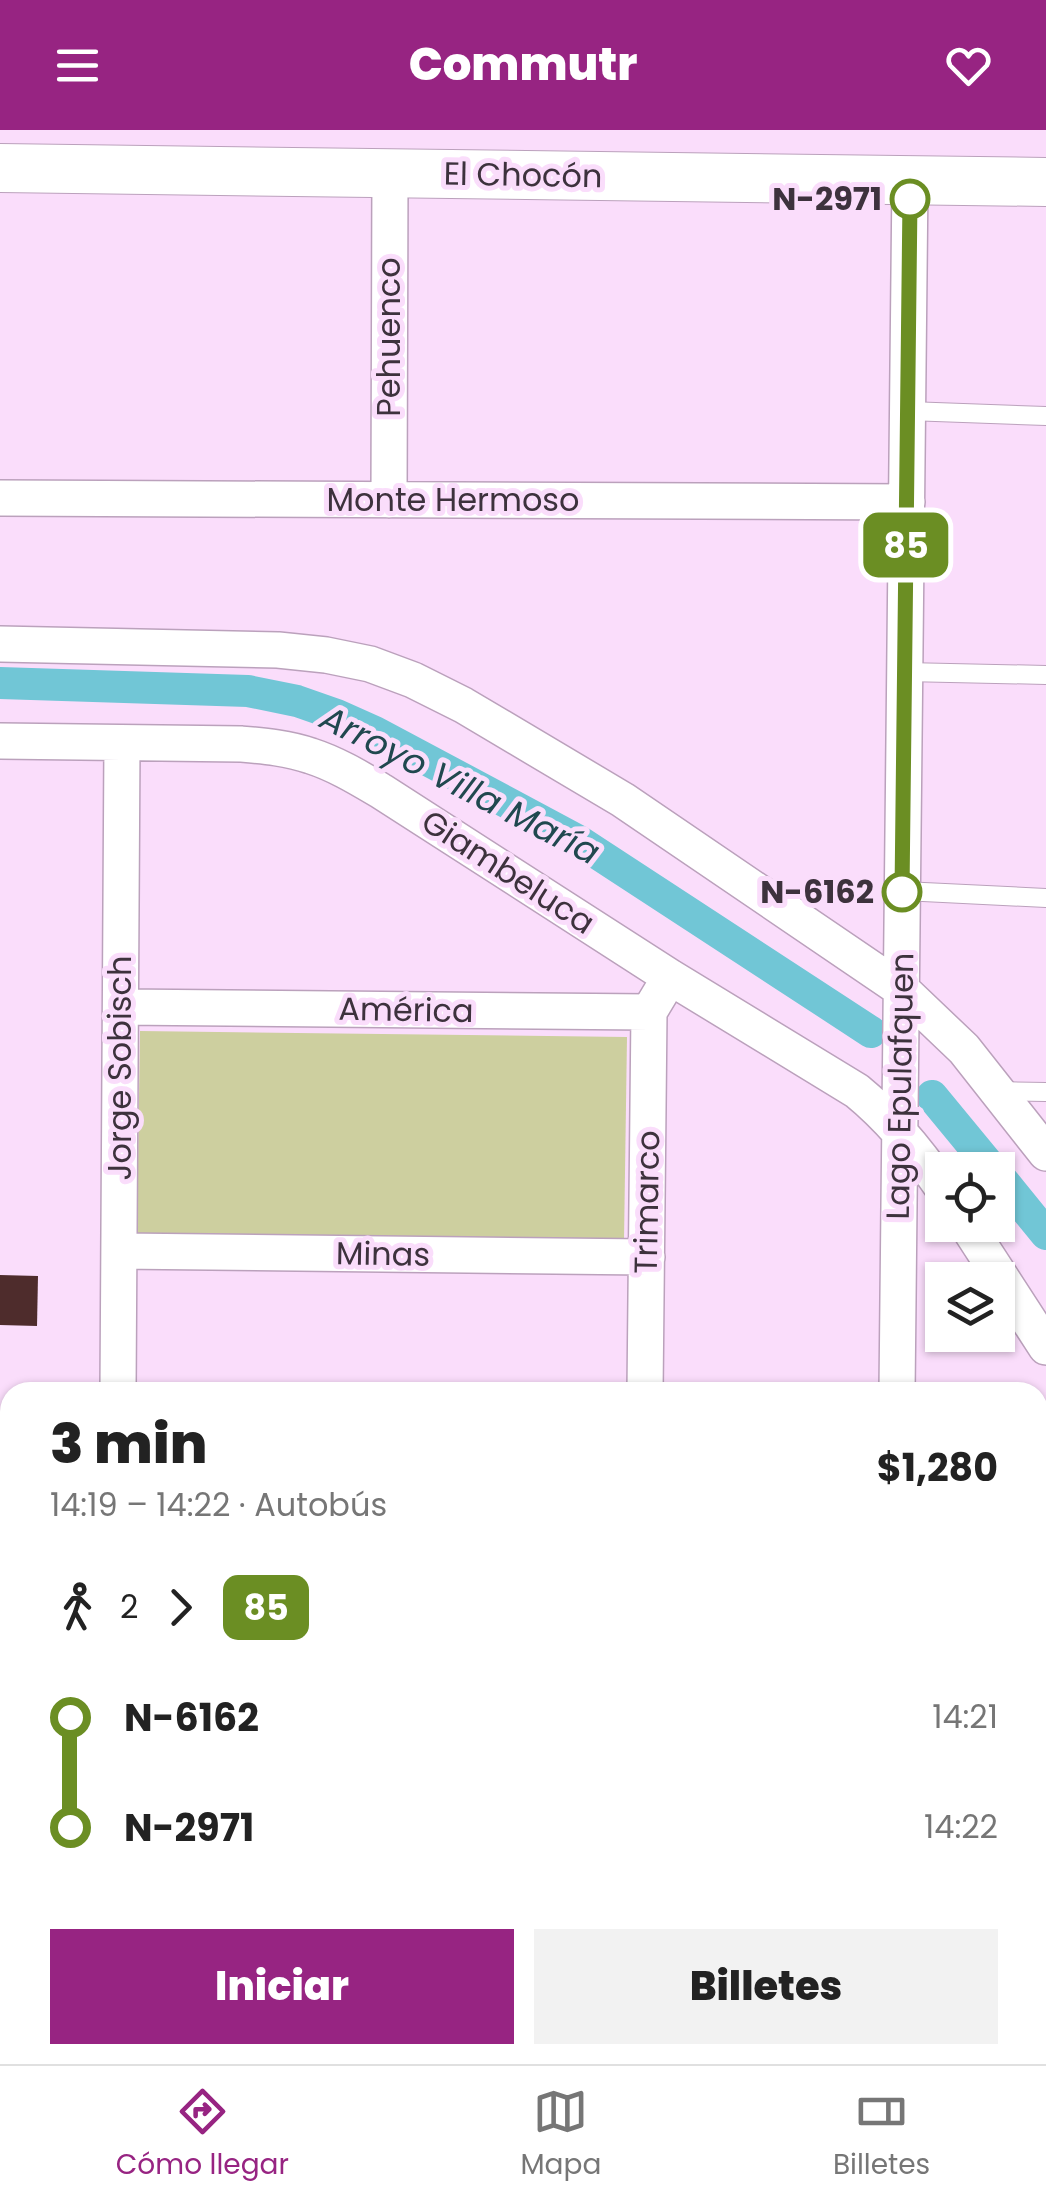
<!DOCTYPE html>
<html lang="es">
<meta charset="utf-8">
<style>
body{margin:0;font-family:Poppins,sans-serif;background:#f2f2f2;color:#222;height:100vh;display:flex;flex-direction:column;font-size:38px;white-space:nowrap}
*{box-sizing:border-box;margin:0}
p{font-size:32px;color:#767676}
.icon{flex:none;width:55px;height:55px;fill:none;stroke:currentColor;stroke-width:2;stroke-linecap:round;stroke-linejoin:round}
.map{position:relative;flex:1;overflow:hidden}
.sheet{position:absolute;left:0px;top:1252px;width:1048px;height:682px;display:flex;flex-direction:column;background:#fff;border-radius:30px 30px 0 0;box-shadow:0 2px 8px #0004}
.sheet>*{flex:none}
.badge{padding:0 20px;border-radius:15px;font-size:35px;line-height:65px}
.tools{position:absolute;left:925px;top:1022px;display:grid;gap:20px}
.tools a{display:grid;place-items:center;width:90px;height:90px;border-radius:0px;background:#fff;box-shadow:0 2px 8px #0004;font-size:50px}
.map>.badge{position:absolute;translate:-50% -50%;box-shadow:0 0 0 5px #fff}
.legs{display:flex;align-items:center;gap:15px;height:110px;padding:0 50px;font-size:32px}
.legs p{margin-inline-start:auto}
.head{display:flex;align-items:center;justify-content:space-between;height:170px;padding:0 50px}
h1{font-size:55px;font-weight:800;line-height:75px}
.cta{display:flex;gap:20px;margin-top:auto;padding:20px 50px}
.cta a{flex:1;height:115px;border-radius:0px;background:#972482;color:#fff;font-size:40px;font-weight:800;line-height:115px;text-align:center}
.cta a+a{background:#f2f2f2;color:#222}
ul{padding:0 50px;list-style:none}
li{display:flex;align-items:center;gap:35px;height:110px;font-size:38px}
li i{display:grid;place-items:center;width:15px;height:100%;margin:0 12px;background:currentColor}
li i::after{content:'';width:25px;height:25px;margin:-12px;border:8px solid;border-radius:50%;background:#fff}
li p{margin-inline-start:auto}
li:first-child i{background:linear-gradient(#0000 50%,currentColor 0)}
li:last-child i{background:linear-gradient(currentColor 50%,#0000 0)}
header{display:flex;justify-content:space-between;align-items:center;height:130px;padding:0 50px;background:#972482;color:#fff;font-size:45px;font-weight:800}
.tab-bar{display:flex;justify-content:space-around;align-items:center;height:140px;border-top:2px solid #e0e0e0;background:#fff;font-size:28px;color:#767676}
.tab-bar a{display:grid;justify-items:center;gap:5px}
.tab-bar .active{color:#972482}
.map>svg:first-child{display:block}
.green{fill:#cdcf9f}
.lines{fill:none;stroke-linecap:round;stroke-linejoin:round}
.canal{stroke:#71c6d6;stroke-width:32}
.building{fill:#4e2c2c}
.service-casing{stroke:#bba1bc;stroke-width:20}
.minor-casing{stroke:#bba1bc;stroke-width:38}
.secondary-casing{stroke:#bba1bc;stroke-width:50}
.service{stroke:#fff;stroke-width:18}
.minor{stroke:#fff;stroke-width:35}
.secondary{stroke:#fff;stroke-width:48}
.line-1-casing{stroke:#fff;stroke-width:22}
.line-1{stroke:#6b8e23;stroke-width:15}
.stop-1-dot{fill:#fff;stroke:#6b8e23;stroke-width:5}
.labels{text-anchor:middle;stroke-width:10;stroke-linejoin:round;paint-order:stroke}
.street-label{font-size:32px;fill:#3d323d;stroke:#faddfb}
.stop-label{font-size:32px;font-weight:bold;fill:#3d323d;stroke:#faddfb;text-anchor:end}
.water-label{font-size:35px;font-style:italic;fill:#20484f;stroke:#faddfb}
</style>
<header><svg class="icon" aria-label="menu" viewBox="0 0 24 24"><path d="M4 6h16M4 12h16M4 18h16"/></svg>Commutr<svg class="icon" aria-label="heart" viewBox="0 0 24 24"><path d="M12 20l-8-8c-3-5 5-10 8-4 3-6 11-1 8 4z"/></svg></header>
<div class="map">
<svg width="1046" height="1934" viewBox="0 0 1046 1934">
<rect width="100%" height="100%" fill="#faddfb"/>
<path class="green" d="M 140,901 L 627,907 L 624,1110 L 137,1103 Z"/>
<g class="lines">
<path class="canal" d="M 0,553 L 248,561 L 297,571 L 337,585 L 375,602 L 577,710 L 871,902
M 932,966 L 993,1040
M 998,1045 L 1046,1104"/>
</g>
<path class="building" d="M 0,1145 L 38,1146 L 37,1196 L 0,1195 Z"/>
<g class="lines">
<g class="service-casing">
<path id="service" d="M 908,281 L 1046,286
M 905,542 L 1046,545
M 903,761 L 1046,768
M 997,961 L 1046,962"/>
</g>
<g class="minor-casing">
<path id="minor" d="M 0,368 L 907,372
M 389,370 L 390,43
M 0,514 L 278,520 L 326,525 L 370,534 L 413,550 L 463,575 L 623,670 L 901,859 L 964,919 L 1046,1023
M 0,611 L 241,614 C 264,616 288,618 311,626 C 336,634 359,648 381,661 L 670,847 L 857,961 C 890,988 918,1022 942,1057
M 121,877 L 649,882 L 670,847
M 967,1095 L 1046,1217
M 119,1121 L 647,1127
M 118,1262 L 122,613
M 645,1262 L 649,882
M 897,1262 L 910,50
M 0,1380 L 10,1380
M 1038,1386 L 1046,1386
M 115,1925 L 115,1934
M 638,1925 L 638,1934
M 890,1934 L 890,1925"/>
</g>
<g class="secondary-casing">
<path id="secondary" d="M 0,38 L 1046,52"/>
</g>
<use href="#service" class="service"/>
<use href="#minor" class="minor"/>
<use href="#secondary" class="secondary"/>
</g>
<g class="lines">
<g class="line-1-casing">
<path id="line-1" d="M 902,762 L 910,69"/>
</g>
<use href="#line-1" class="line-1"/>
</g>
<g class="stop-1-dot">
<circle cx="910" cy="69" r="18"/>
<circle cx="902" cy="762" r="18"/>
</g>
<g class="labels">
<g class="street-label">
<text transform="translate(523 45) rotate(1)" y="11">El Chocón</text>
<text transform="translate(389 207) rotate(-90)" y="11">Pehuenco</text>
<text x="453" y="381">Monte Hermoso</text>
<text transform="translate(508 742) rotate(33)" y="11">Giambeluca</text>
<text transform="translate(406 880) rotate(1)" y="11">América</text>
<text transform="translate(120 938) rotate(-90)" y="11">Jorge Sobisch</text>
<text transform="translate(900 956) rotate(-89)" y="11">Lago Epulafquen</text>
<text transform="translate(647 1072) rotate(-89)" y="11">Trimarco</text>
<text transform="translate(383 1124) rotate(1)" y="11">Minas</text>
</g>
<g class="stop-label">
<text x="882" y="80">N-2971</text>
<text x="874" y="773">N-6162</text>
</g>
<g class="water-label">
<text transform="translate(460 655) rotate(27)" y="12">Arroyo Villa María</text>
</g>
</g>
</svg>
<div class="tools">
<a><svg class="icon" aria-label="locate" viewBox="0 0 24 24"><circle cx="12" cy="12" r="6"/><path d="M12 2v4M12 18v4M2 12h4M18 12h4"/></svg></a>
<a><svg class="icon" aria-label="layers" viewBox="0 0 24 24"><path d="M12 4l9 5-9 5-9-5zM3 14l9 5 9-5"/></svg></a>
</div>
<b class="badge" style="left:906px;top:415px;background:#6b8e23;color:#fff">85</b>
<section class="sheet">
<div class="head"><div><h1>3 min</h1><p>14:19 – 14:22 · Autobús</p></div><b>$1,280</b></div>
<div class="legs"><svg class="icon" aria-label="walk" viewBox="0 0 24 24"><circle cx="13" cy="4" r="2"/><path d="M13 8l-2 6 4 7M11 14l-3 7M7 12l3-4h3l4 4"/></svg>2<svg class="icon" aria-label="forward" viewBox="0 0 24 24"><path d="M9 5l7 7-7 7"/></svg><b class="badge" style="background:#6b8e23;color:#fff">85</b></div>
<ul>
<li><i style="color:#6b8e23"></i><b>N-6162</b><p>14:21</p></li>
<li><i style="color:#6b8e23"></i><b>N-2971</b><p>14:22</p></li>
</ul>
<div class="cta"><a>Iniciar</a><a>Billetes</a></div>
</section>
</div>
<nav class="tab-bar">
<a class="active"><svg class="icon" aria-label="directions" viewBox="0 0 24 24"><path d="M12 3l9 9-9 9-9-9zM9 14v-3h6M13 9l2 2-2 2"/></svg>Cómo llegar</a>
<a><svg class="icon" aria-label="map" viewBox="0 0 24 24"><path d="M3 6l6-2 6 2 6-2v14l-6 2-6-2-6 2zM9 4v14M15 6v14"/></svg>Mapa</a>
<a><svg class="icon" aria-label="tickets" viewBox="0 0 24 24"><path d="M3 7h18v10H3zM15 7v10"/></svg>Billetes</a>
</nav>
